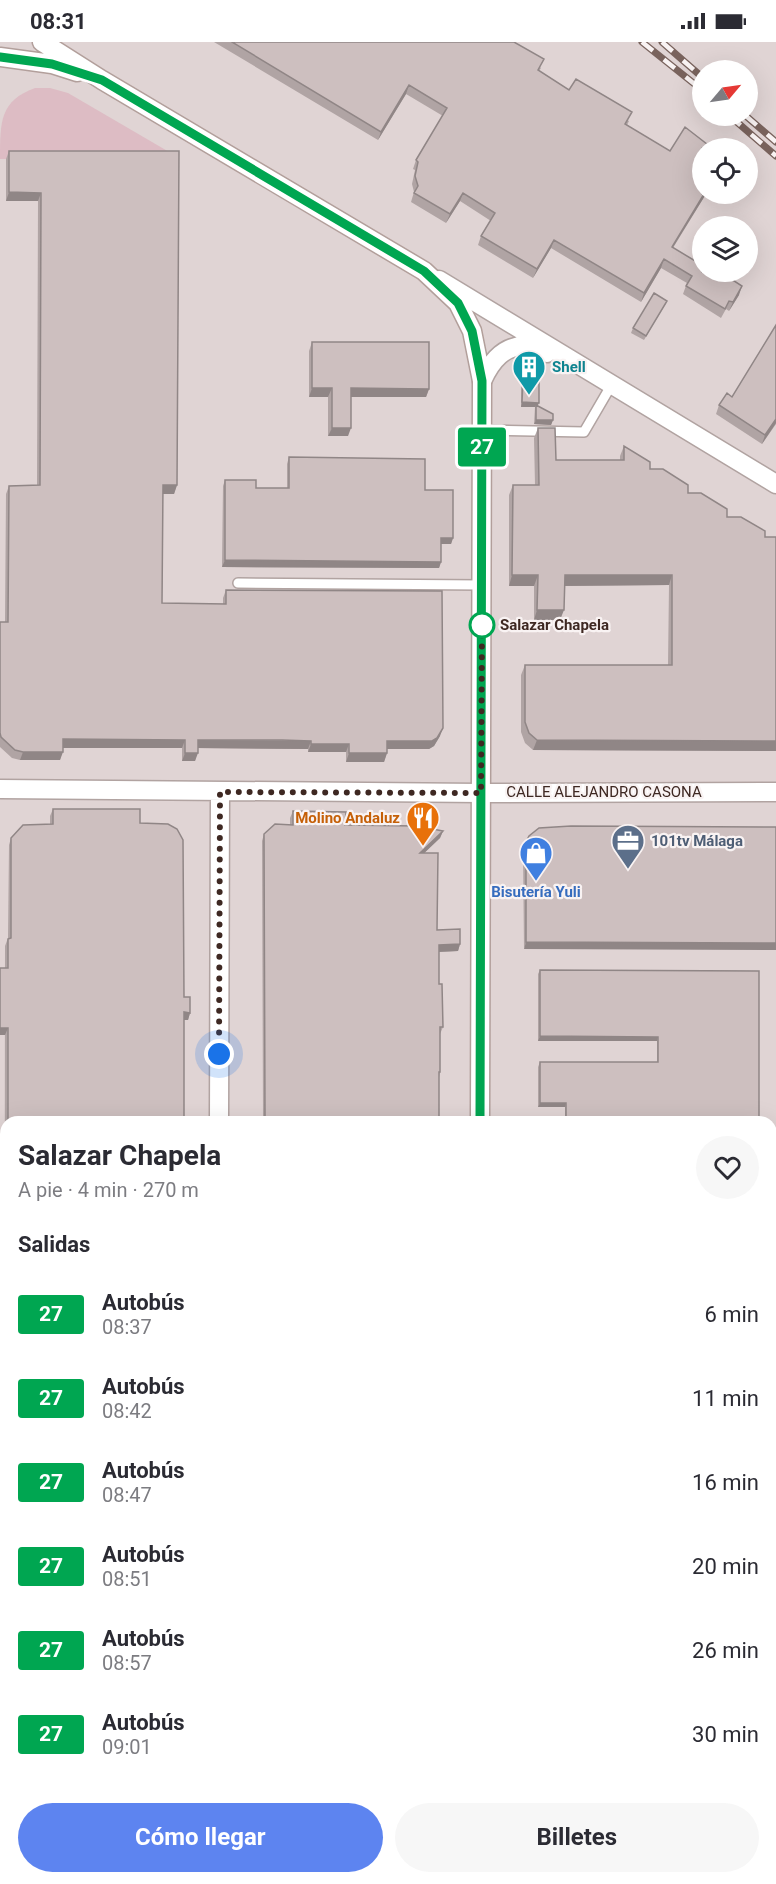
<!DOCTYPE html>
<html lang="es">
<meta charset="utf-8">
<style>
body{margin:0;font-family:Roboto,sans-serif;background:#f7f7f7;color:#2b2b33;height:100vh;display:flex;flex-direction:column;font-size:22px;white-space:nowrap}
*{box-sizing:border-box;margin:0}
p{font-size:20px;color:#7c7c81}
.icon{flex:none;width:33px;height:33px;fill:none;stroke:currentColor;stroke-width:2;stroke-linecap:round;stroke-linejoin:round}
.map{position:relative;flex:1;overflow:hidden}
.details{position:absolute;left:0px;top:1074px;width:777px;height:768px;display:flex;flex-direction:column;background:#fff;border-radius:18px 18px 0 0;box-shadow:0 6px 24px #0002}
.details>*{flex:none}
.badge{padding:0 12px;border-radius:4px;font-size:21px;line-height:39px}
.needle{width:39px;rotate:61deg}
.fabs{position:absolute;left:692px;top:18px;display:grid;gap:12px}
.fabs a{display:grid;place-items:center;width:66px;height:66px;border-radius:50%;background:#fff;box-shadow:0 6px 24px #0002;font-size:30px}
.you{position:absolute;width:30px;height:30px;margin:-15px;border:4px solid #fff;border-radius:50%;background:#1a73e8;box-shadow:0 0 0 9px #1a73e833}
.map>.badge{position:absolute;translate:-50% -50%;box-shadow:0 0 0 3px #fff}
h2{padding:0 18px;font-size:22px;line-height:54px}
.round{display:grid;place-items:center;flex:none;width:63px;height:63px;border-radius:32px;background:#f7f7f7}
.summary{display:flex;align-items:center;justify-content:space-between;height:102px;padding:0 18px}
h1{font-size:28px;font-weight:700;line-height:45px}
.action{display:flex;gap:12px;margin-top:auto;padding:12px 18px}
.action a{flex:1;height:69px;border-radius:36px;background:#5d84f0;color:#fff;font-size:24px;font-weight:700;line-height:69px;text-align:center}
.action a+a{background:#f7f7f7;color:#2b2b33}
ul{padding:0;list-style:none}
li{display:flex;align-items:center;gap:18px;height:84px;padding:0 18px}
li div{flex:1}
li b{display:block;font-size:22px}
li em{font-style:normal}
li .badge{min-width:66px;font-weight:700;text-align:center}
.status{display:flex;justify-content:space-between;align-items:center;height:42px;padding:0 30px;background:#fff;direction:ltr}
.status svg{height:16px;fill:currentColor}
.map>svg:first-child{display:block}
.built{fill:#e0d4d4;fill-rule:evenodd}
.green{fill:#ddbcc4}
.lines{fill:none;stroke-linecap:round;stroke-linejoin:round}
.lane-casing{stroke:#b1a3a1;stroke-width:12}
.street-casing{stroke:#b1a3a1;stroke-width:21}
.secondary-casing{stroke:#b29f9b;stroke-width:21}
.lane{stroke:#fff;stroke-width:9}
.street{stroke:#fff;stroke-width:18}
.secondary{stroke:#fff;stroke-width:18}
.rail-casing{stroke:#79635d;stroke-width:7}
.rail{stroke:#f9f3f3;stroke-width:4.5;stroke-dasharray:14;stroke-linecap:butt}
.wall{fill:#b0a4a4}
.shaded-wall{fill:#908686}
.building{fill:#cdbfbf;stroke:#908686;stroke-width:1.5}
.line-casing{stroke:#fff;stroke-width:14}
.line{stroke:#00a651;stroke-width:9}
.walk{stroke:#3e2822;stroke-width:6;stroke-dasharray:0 10.8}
.stop-dot{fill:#fff;stroke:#00a651;stroke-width:3}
.labels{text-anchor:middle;stroke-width:4.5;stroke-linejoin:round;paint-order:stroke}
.culture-label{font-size:15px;font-weight:bold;fill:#0d838f;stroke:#f9f3f3;text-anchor:start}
.stop-label{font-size:15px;font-weight:bold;fill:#3e2822;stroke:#f9f3f3;text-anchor:start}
.street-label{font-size:15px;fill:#3e2822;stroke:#f9f3f3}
.food-label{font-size:15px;font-weight:bold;fill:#c56008;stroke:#f9f3f3;text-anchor:end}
.service-label{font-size:15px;font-weight:bold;fill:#4e5e75;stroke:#f9f3f3;text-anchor:start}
.shop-label{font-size:15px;font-weight:bold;fill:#366cbe;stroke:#f9f3f3}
</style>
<div class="status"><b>08:31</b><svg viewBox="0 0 49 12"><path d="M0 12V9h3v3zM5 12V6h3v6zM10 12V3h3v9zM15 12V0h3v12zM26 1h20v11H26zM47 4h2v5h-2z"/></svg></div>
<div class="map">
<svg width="776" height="1842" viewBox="0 0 776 1842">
<rect width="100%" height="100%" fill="#ece3e3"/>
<path class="built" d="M 0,0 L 776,0 L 776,1842 L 0,1842 ZM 702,28 L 747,28 L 747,74 L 702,74 ZM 702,106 L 747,106 L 747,152 L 702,152 ZM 702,184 L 747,184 L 747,230 L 702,230 ZM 6,1080 L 771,1080 L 771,1836 L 6,1836 Z"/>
<path class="green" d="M 35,46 L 50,46 L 68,51 L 176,114 L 176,117 L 0,117 C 0,79 0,59 35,46 Z"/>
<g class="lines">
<g class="lane-casing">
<path id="lane" d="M 482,388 L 584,390 L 612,342
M 238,541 L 482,543"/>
</g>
<g class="street-casing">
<path id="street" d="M 439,238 L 776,442
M 482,339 C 491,319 504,302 529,304 C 535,305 542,309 547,311
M 0,747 L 481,751 L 776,750
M 219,1080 L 220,750
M 218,1842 L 218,1836"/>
</g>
<g class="secondary-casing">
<path id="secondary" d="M 42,0 L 102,38 L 424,229 L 458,261 L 472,289 L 482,339 L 480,1080
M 0,15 L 52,22 L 77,30
M 478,1842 L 478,1836"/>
</g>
<use href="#lane" class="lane"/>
<use href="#street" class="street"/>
<use href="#secondary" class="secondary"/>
<g class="rail-casing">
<path id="rail" d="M 642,0 L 702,48
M 662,0 L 702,35
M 730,74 L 776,114
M 746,74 L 776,100"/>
</g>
<use href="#rail" class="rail"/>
</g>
<path class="wall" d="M 214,0 L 514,0 L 541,26 L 539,29 L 569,48 L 629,79 L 627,83 L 702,152 L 706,152 L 673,206 L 739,253 L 729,269 L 726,267 L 721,276 L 683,252 L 687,241 L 661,226 L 641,260 L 551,206 L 533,236 L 478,203 L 481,194 L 491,179 L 460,159 L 446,181 L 411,160 L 414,150 L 412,142 L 415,128 L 413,127 L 416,118 L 443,74 L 406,52 L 378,98 Z
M 9,109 L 179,109 L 177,443 L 174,452 L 163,452 L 162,561 L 223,562 L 223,556 L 226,548 L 440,694 L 434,704 L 429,707 L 387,707 L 387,711 L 384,720 L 346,720 L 346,710 L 308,710 L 308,707 L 279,707 L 198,706 L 195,719 L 182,719 L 182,706 L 63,706 L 60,718 L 20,718 L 12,716 L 0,705 L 0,580 L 5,580 L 6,452 L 9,444 L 37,443 L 38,159 L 6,159 L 6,117 Z
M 667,259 L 665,263 L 644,298 L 631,291 L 633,286 Z
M 776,283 L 776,382 L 762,402 L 716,372 L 719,363 L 732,355 Z
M 312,300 L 429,347 L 426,355 L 351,355 L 348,394 L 328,394 L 328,355 L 309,355 L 309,309 Z
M 523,338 L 538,364 L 553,378 L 551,383 L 534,382 L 535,365 L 521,365 L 521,342 Z
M 538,386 L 556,418 L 620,418 L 620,414 L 624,404 L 650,427 L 727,475 L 765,495 L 776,495 L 776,709 L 533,708 L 525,701 L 521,690 L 521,633 L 525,623 L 668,623 L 669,543 L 564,544 L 560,578 L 534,578 L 534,544 L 509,544 L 509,453 L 513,443 L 535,443 L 534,396 Z
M 289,415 L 425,448 L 453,496 L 451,502 L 441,502 L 441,520 L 439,526 L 222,525 L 223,444 L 225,438 L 256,446 L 287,446 L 287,422 Z
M 53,767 L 140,781 L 184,955 L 190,971 L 188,978 L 184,978 L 184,1080 L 6,1080 L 6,1836 L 181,1836 L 181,1842 L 4,1842 L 5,904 L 8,896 L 9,803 L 11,796 L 50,783 L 50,774 Z
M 293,769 L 345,783 L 443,789 L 440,796 L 424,811 L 437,888 L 460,902 L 458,909 L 439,910 L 439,942 L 443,985 L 440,992 L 440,1030 L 439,1035 L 439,1080 L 250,1080 L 252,1075 L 263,1075 L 262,799 L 264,792 L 290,783 L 290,776 Z
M 571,784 L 524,907 L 523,807 L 526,800 Z
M 540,928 L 759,929 L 759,1080 L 565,1080 L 565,1065 L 538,1065 L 538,1025 L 540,1020 L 657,1020 L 657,999 L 538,999 L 538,932 Z"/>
<path class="shaded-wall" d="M 409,43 L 406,52 L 378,98 L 381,90 Z
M 9,150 L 41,151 L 38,159 L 6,159 Z
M 463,151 L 460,159 L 446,181 L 450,172 Z
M 704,152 L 706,152 L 668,213 L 672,205 Z
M 554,198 L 551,206 L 533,236 L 537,227 Z
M 664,217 L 661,226 L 641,260 L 644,251 Z
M 742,244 L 739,253 L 729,269 L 733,260 Z
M 312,346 L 332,346 L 328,355 L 309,355 Z
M 351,346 L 429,347 L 426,355 L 348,355 Z
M 522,360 L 539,361 L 537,365 L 536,363 L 535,365 L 521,365 Z
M 776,377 L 776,381 L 762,402 L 765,393 Z
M 536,378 L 553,378 L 551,383 L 534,382 Z
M 332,386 L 351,386 L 348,394 L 328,394 Z
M 163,443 L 177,443 L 174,452 L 160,452 Z
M 441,496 L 453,496 L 451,502 L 439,502 Z
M 225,518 L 441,520 L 439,526 L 222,525 Z
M 512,533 L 538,533 L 534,544 L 509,544 Z
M 565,533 L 672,533 L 669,543 L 561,544 Z
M 537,568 L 564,568 L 560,578 L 534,578 Z
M 443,686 L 440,694 L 434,704 L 429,707 L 384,707 L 387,699 Z
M 63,697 L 185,698 L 182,706 L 60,706 Z
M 198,698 L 311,699 L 308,707 L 195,706 Z
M 537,698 L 776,699 L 776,709 L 533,708 Z
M 311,702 L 349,702 L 346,710 L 308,710 Z
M 23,710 L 63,710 L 60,718 L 20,718 Z
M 185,711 L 198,711 L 195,719 L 182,719 Z
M 349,711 L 387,711 L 384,720 L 346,720 Z
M 443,789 L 440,796 L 417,818 L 420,811 Z
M 526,900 L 776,901 L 776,908 L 524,907 Z
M 460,902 L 458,909 L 437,910 L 439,903 Z
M 184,970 L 190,971 L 188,978 L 181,978 Z
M 0,986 L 8,986 L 5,993 L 0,993 Z
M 540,994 L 658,995 L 657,999 L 538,999 Z
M 540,1061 L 566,1061 L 565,1065 L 538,1065 Z
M 0,1163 L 6,1163 L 5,1171 L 0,1170 Z
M 0,1253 L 6,1253 L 5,1260 L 0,1260 Z
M 0,1308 L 6,1308 L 5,1315 L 0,1315 Z"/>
<path class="building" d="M 232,0 L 514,0 L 544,17 L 538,28 L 569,48 L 576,37 L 632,70 L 625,82 L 670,109 L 685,85 L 712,106 L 702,106 L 702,152 L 704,152 L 672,205 L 702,223 L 702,230 L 712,230 L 720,234 L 722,231 L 742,244 L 733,260 L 729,259 L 725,267 L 686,244 L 692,234 L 664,217 L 644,251 L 554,198 L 537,227 L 481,194 L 495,171 L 463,151 L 450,172 L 414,151 L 418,144 L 415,134 L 418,120 L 416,118 L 447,66 L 409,43 L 381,90 Z
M 9,109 L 179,109 L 177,443 L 163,443 L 162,561 L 226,562 L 226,548 L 442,549 L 443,686 L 437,696 L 432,699 L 387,699 L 387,711 L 349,711 L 349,702 L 311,702 L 311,699 L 282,698 L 198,698 L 198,711 L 185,711 L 185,698 L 63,697 L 63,710 L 23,710 L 15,708 L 1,695 L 0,691 L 0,580 L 8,580 L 9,444 L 40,443 L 41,151 L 9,150 Z
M 654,251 L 667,259 L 646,294 L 633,286 Z
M 776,283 L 776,377 L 765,393 L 719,363 L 727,351 L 732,355 Z
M 312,300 L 429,300 L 429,347 L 351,346 L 351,386 L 332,386 L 332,346 L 312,346 Z
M 523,338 L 539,338 L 539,361 L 522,360 Z
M 536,363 L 553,372 L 553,378 L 536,378 Z
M 538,386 L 555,386 L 556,418 L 624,418 L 624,404 L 650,420 L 650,427 L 663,427 L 688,443 L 688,451 L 701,451 L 727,467 L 727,475 L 741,475 L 765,489 L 765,495 L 776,495 L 776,699 L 537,698 L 529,691 L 525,680 L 525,623 L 672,623 L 672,533 L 565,533 L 564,568 L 537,568 L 538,533 L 512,533 L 513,443 L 539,443 Z
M 289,415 L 425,417 L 425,448 L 453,448 L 453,496 L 441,496 L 441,520 L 225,518 L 225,438 L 256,438 L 256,446 L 289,446 Z
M 53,767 L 140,767 L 140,781 L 168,782 L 177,787 L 183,798 L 184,955 L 190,955 L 190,971 L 184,970 L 184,1080 L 8,1080 L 8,986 L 0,986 L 0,926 L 8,926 L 8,897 L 11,896 L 11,796 L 23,783 L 53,782 Z
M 293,769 L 346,770 L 345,783 L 416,784 L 443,789 L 420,811 L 438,811 L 437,888 L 460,887 L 460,902 L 439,903 L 439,942 L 442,942 L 443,985 L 440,985 L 440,1030 L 439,1030 L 439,1080 L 252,1080 L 252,1075 L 265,1075 L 264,792 L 275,782 L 293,783 Z
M 571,784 L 776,785 L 776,901 L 526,900 L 526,800 L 529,794 L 539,786 Z
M 540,928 L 759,929 L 759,1080 L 566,1080 L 566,1061 L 540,1061 L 540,1020 L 658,1020 L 658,995 L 540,994 Z
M 0,1120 L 6,1120 L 6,1163 L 0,1163 Z
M 0,1193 L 6,1193 L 6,1253 L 0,1253 Z
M 0,1291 L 6,1291 L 6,1308 L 0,1308 Z
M 7,1836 L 181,1836 L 181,1842 L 7,1842 Z
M 263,1836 L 438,1836 L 438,1842 L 263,1842 Z"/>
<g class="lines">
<g class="line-casing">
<path id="line" d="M 0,15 L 52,22 L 102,38 L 424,229 L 458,261 L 472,289 L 482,339 L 480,1080"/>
</g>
<use href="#line" class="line"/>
<path class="walk" d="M 219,1012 L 220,750 L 481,751 L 482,583"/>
</g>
<defs>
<g id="building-pin" transform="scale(1.725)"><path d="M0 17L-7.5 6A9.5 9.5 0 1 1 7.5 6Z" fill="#0f9aa8" stroke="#f9f3f3"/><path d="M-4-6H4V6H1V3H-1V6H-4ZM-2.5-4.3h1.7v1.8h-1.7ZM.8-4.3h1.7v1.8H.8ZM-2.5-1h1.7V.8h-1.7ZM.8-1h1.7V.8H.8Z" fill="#fff"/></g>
<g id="restaurant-pin" transform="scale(1.725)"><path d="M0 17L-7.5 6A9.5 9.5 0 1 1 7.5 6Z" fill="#e8710a" stroke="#f9f3f3"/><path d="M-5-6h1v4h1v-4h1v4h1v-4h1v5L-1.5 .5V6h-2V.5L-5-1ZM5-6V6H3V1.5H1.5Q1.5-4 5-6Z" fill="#fff"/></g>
<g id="office-pin" transform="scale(1.725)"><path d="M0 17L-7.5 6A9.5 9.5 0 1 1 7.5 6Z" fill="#5c6f8a" stroke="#f9f3f3"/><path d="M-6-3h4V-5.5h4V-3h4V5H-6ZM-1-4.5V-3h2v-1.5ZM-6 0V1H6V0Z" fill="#fff"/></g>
<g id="shop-pin" transform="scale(1.725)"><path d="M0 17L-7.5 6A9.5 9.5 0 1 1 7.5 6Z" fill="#3f7fe0" stroke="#f9f3f3"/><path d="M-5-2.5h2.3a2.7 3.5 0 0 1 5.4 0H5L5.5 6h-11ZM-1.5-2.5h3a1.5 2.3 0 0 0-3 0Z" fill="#fff"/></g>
</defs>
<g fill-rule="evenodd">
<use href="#building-pin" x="529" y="325"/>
<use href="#restaurant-pin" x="423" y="776"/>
<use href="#office-pin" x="628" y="799"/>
<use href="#shop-pin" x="536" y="811"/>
</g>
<circle class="stop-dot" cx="482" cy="583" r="12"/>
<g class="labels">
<g class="culture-label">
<text x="552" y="330">Shell</text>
</g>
<g class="stop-label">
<text x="500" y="588">Salazar Chapela</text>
</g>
<g class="street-label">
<text x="604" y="755">CALLE ALEJANDRO CASONA</text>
</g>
<g class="food-label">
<text x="400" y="781">Molino Andaluz</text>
</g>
<g class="service-label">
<text x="651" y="804">101tv Málaga</text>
</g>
<g class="shop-label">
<text x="536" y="855">Bisutería Yuli</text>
</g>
</g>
</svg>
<div class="fabs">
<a><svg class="needle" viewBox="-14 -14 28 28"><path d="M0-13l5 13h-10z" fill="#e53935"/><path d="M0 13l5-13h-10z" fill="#7c7c81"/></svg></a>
<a><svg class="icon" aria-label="locate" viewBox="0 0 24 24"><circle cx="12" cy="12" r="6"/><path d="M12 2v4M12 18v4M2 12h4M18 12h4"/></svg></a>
<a><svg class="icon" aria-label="layers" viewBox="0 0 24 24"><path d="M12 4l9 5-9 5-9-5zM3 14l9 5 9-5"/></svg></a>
</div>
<div class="you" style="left:219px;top:1012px"></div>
<b class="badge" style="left:482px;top:405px;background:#00a651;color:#fff">27</b>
<section class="details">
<div class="summary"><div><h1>Salazar Chapela</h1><p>A pie · 4 min · 270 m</p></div><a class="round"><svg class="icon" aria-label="heart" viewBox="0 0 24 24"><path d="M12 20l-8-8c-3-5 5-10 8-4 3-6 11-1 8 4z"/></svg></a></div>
<h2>Salidas</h2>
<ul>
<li><span class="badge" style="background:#00a651;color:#fff">27</span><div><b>Autobús</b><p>08:37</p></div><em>6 min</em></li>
<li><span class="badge" style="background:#00a651;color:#fff">27</span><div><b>Autobús</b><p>08:42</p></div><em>11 min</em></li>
<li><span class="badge" style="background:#00a651;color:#fff">27</span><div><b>Autobús</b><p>08:47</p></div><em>16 min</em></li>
<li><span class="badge" style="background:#00a651;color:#fff">27</span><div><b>Autobús</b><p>08:51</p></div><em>20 min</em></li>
<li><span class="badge" style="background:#00a651;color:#fff">27</span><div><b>Autobús</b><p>08:57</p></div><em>26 min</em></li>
<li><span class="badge" style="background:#00a651;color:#fff">27</span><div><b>Autobús</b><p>09:01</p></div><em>30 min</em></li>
</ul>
<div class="action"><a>Cómo llegar</a><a>Billetes</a></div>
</section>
</div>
